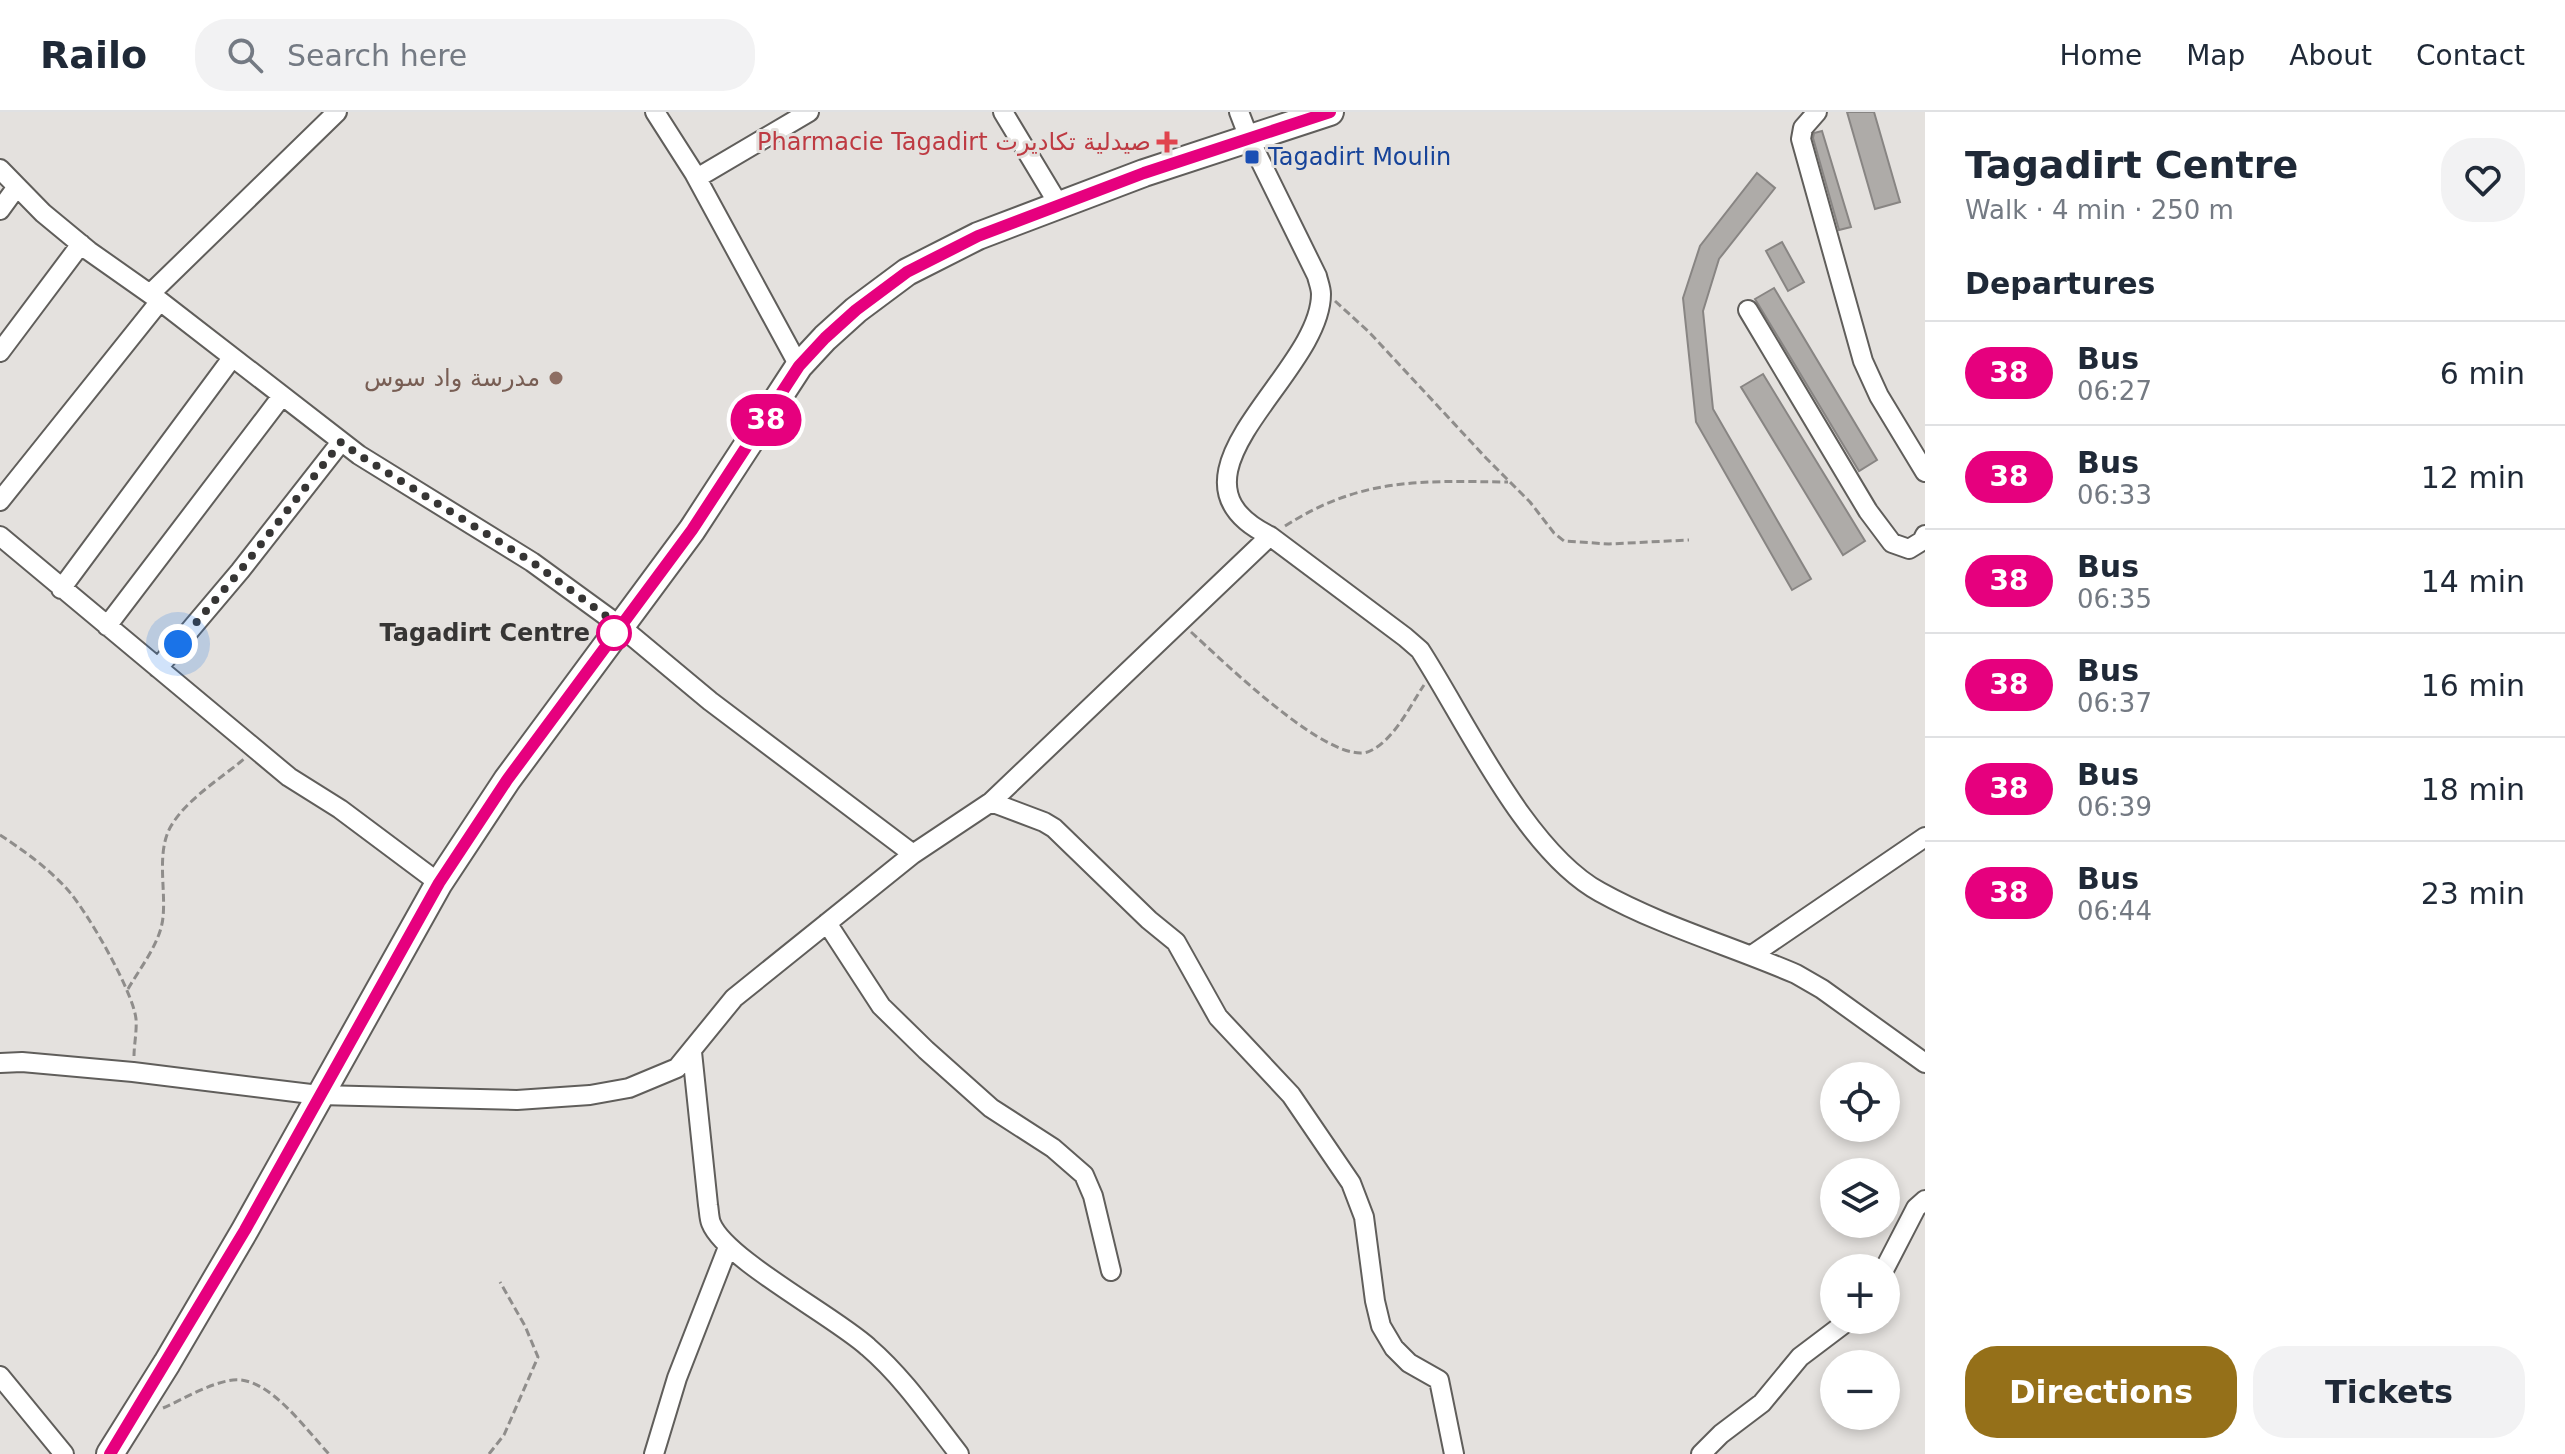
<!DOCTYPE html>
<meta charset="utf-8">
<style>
body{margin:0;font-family:"DejaVu Sans",Cairo,sans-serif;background:#f2f2f3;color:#1f2937;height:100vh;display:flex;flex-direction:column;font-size:30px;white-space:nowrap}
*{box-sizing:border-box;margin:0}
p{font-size:26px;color:#747a83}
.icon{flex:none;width:44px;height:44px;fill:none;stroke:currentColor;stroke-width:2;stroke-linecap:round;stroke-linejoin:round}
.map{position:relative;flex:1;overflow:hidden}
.sheet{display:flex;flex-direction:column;background:#fff;width:640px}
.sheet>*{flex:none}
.badge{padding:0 16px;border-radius:26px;font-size:28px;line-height:52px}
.tools{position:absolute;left:1820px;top:950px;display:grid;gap:16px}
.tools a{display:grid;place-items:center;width:80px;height:80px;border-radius:50%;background:#fff;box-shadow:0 4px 12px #0003;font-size:40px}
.you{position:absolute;width:40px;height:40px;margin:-20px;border:6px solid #fff;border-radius:50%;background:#1a73e8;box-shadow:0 0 0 12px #1a73e833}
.map>.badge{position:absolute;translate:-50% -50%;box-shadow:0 0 0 4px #fff}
h2{padding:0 40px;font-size:30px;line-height:72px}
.round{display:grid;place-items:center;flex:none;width:84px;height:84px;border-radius:32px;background:#f2f2f3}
.headline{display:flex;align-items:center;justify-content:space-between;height:136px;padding:0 40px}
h1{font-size:38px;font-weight:800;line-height:60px}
.primary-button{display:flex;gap:16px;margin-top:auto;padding:16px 40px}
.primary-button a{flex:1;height:92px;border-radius:32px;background:#957019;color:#fff;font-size:32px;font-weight:800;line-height:92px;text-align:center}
.primary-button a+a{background:#f2f2f3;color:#1f2937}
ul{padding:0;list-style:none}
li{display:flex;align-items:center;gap:24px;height:104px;padding:0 40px;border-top:2px solid #e0e1e3}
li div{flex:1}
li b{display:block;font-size:30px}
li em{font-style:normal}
li .badge{min-width:88px;font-weight:700;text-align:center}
header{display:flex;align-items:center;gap:48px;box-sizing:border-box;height:112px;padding:0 40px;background:#fff;border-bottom:2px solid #e0e1e3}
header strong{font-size:38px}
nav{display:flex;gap:44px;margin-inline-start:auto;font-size:28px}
.search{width:560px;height:72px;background:#f2f2f3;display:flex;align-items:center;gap:20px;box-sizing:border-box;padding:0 28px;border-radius:32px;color:#747a83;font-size:30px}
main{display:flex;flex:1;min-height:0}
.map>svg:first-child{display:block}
.building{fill:#aeaba8;stroke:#888583;stroke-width:2}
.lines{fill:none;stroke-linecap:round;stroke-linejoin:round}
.street-casing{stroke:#605e5b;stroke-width:22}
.secondary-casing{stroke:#605e5b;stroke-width:30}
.path{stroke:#8f8d8b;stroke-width:3;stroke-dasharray:8 4;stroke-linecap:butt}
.street{stroke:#fff;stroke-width:18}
.secondary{stroke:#fff;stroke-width:26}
.line-casing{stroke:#fff;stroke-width:18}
.line{stroke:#e6007e;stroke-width:12}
.walk{stroke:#363534;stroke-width:8;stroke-dasharray:0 14.4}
.health-dot{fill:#e0444e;stroke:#e4e1de;stroke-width:3}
.transit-dot{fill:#1a4fb4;stroke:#e4e1de;stroke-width:3}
.education-dot{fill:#8d6e63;stroke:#e4e1de;stroke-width:3}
.stop-dot{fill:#fff;stroke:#e6007e;stroke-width:4}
.labels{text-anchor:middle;stroke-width:6;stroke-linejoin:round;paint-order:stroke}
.health-label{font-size:24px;fill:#be3a42;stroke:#e4e1de;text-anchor:end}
.transit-label{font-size:24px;fill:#164399;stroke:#e4e1de;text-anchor:start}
.education-label{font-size:24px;fill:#785e54;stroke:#e4e1de;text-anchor:end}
.stop-label{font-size:24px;font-weight:bold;fill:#363534;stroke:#e4e1de;text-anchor:end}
</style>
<header>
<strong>Railo</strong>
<div class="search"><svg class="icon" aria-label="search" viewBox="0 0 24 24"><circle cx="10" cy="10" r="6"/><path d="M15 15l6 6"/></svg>Search here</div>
<nav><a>Home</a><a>Map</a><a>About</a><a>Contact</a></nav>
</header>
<main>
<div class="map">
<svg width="1925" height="1342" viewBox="0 0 1925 1342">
<rect width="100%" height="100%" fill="#e4e1de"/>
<path class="building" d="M 1847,0 L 1874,0 L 1900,90 L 1875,97 Z
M 1822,19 L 1851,115 L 1839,118 L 1813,26 L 1814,21 Z
M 1757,61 L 1775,76 L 1719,147 L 1703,199 L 1713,297 L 1811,467 L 1792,478 L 1696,310 L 1683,186 L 1700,134 Z
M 1782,130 L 1804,170 L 1788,179 L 1766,139 Z
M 1774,176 L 1877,348 L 1859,359 L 1755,187 Z
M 1763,262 L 1865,429 L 1843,443 L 1741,275 Z"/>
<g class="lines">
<g class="street-casing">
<path id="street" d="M 655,0 L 694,61 L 799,254
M 1003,0 L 1059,93
M 1239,0 L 1249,26 L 1317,164 C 1318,169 1321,176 1321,182 C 1321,263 1149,365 1270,424 L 1405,525 L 1420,538 C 1466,609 1525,739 1600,780 C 1661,814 1731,834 1796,862 L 1822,877 L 1925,951
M 1817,0 L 1803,16 L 1801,27 L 1863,249 L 1879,284 L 1925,360
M 0,57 L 43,101 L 89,139 L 160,189 L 359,343 L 532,450 L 620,514 L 710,589 L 913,742 L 991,690 L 1044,710 L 1054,716 L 1149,808 L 1176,830 L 1218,905 L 1291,983 L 1351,1071 L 1364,1105 L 1375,1189 L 1381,1214 L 1394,1236 L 1409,1251 L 1439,1268 L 1454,1342
M 697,66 L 809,0
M 0,98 L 16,76
M 150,182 L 337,0
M 1748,198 L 1868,399 L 1892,431 L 1909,437 L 1922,429 L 1925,423
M 0,240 L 81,132
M 0,389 L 160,189
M 0,424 L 289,665 L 340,697 L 439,771
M 61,477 L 232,246
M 107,514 L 282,284
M 158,556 L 240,459 L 341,330
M 991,690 L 1270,424
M 827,811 L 881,894 L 926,938 L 991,996 L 1053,1036 L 1084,1063 L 1093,1084 L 1111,1159
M 1752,843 L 1925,725
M 692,940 L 708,1093 C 709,1098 709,1106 711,1111 C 725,1147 834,1204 868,1235 C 904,1266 930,1305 959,1342
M 0,951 L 22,950 L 133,960 L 319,983 L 517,988 L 590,983 L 629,976 L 677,956 L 734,886 L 913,742
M 1885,1156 L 1916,1096 L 1925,1088
M 0,1264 L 64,1342
M 654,1342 L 677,1266 L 728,1135
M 1701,1342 L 1721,1322 L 1762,1291 L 1800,1245 L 1849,1208"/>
</g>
<g class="secondary-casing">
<path id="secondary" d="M 110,1342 L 167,1251 L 245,1118 L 439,771 L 507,668 L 692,418 L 799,254 L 825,226 L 856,198 L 907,160 L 978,124 L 1144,61 L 1330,0"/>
</g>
<path class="path" d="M 1335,189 L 1369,220 L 1486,346 L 1530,390 L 1554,421 L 1564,429 L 1609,432 L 1689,428
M 1285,414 C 1362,365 1421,369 1508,370
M 1191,520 C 1220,546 1332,657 1370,639 C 1394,628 1410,594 1424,573
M 0,723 C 23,738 48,756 67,777 C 87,799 133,879 136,907 C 137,919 134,933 134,944
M 128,877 C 140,856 161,830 163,805 C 166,777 156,740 171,714 C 187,687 220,667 244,647
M 163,1296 C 184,1287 209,1271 233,1268 C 269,1264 306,1318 329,1342
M 489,1342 L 504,1323 L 538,1245 L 525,1214 L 500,1170"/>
<use href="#street" class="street"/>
<use href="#secondary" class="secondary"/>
</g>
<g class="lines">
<g class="line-casing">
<path id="line" d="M 110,1342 L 245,1118 L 439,771 L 507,668 L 692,418 L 799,254 L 825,226 L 856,198 L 907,160 L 978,124 L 1144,61 L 1330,0"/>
</g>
<use href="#line" class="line"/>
<path class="walk" d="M 178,532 L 240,459 L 341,330 L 359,343 L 532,450 L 620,514 L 614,521"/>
</g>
<path class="health-dot" d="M1163 18h8v8h8v8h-8v8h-8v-8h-8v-8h8z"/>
<rect class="transit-dot" x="1244" y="37" width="16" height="16" rx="4"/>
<circle class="education-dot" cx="556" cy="266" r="8"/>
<circle class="stop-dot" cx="614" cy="521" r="16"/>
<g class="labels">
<g class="health-label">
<text x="1151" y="38">Pharmacie Tagadirt صيدلية تكاديرت</text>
</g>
<g class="transit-label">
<text x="1268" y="53">Tagadirt Moulin</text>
</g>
<g class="education-label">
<text x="540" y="274">مدرسة واد سوس</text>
</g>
<g class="stop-label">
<text x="590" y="529">Tagadirt Centre</text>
</g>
</g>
</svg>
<div class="tools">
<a><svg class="icon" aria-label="locate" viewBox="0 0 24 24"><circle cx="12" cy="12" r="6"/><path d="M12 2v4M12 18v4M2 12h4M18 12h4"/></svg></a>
<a><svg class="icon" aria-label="layers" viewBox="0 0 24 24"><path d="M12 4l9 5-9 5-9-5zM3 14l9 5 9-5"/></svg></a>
<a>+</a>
<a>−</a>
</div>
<div class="you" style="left:178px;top:532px"></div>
<b class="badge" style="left:766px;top:308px;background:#e6007e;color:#fff">38</b>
</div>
<section class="sheet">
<div class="headline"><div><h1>Tagadirt Centre</h1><p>Walk · 4 min · 250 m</p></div><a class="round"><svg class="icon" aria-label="heart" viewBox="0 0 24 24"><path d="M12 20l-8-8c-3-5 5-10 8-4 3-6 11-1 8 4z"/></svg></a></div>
<h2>Departures</h2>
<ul>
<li><span class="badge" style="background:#e6007e;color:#fff">38</span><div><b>Bus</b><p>06:27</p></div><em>6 min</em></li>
<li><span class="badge" style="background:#e6007e;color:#fff">38</span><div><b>Bus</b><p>06:33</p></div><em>12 min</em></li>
<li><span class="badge" style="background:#e6007e;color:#fff">38</span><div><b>Bus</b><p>06:35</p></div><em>14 min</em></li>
<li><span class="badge" style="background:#e6007e;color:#fff">38</span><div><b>Bus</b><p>06:37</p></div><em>16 min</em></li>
<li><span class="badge" style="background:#e6007e;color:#fff">38</span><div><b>Bus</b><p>06:39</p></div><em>18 min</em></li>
<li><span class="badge" style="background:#e6007e;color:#fff">38</span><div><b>Bus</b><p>06:44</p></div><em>23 min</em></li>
</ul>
<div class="primary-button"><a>Directions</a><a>Tickets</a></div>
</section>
</main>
